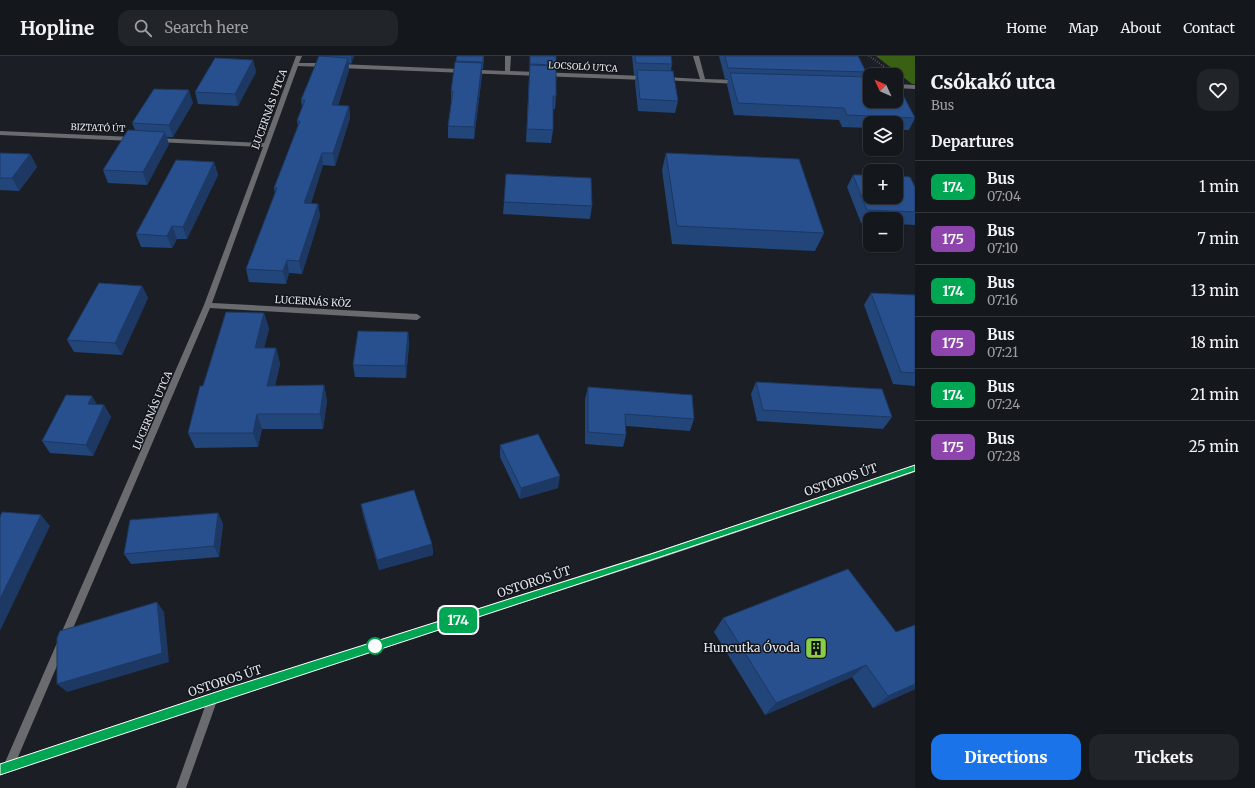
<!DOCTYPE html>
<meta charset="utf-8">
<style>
body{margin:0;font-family:Merriweather,serif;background:#212429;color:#f1f3f6;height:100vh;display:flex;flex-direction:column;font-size:15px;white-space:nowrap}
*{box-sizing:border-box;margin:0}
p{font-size:13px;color:#9d9fa3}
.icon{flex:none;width:22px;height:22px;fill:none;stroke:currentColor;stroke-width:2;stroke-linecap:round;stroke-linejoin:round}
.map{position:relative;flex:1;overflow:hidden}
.sheet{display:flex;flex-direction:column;background:#14171c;width:340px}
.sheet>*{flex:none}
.badge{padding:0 8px;border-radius:6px;font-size:14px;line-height:26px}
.needle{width:26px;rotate:314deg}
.tools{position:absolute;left:863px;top:12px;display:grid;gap:8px}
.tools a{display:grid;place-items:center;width:40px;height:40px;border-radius:8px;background:#14171c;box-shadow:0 1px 3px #0004,0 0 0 1px #33363b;font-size:20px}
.map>.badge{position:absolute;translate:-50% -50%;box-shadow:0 0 0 2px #fff}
h2{padding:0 16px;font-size:15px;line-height:36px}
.round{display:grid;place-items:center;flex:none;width:42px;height:42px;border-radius:12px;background:#212429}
.head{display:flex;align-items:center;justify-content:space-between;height:68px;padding:0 16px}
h1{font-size:19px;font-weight:800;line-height:30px}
.cta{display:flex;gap:8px;margin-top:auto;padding:8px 16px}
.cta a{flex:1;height:46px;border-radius:12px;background:#1a73e8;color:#fff;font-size:16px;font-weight:800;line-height:46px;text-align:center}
.cta a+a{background:#212429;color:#f1f3f6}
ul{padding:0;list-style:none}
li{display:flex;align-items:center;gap:12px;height:52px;padding:0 16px;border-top:1px solid #33363b}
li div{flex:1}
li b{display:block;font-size:15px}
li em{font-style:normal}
li .badge{min-width:44px;font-weight:700;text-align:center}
header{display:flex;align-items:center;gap:24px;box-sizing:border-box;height:56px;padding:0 20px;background:#14171c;border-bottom:1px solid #33363b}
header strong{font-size:19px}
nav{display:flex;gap:22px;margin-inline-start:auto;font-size:14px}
.search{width:280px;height:36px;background:#212429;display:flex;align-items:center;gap:10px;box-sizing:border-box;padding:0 14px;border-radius:12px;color:#9d9fa3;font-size:15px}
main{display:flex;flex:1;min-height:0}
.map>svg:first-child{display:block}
.forest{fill:#3a6013}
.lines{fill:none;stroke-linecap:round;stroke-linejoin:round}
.path{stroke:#7a7d82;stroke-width:2;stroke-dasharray:0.5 2;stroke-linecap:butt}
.street{fill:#696b6f;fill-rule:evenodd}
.secondary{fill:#94979d;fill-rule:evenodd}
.wall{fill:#22457a}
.shaded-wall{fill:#1c3863}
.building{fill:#28508e;stroke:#1c3863}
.line{fill:#00a651;stroke:#fff}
.stop-dot{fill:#fff;stroke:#00a651;stroke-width:2}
.labels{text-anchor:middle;stroke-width:3;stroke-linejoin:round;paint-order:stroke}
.far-street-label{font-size:9px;fill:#e2e5e9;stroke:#12151b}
.street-label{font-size:10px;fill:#e2e5e9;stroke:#12151b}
.near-street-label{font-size:12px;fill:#e2e5e9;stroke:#12151b}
.near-poi-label{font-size:12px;fill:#e2e5e9;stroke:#12151b;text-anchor:end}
</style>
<header>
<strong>Hopline</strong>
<div class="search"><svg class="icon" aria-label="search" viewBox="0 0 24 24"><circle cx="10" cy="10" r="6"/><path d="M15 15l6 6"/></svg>Search here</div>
<nav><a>Home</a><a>Map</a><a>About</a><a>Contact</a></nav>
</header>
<main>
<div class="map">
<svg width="915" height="732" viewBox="0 0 915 732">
<rect width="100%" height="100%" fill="#1b1f25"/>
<path class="forest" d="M 876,0 L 915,0 L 915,28 L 912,28 Z"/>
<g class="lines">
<path class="path" d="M 869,0 L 890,15"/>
<path class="street" d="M 296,0 L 302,0 L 299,7 L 325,7 L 328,9 L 325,11 L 298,10 L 212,247 L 417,258 L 421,261 L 417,264 L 210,252 L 12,715 L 8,716 L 4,715 L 3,711 L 204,249 L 263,91 L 157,86 L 154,84 L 157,82 L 264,87 Z
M 505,0 L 511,0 L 510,15 L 645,20 L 648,22 L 645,24 L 339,12 L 336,10 L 339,8 L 505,15 Z
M 693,0 L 699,0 L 705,23 L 737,24 L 740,26 L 737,28 L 663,24 L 663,22 L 665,21 L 700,23 Z
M 896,28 L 915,29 L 915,33 L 896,32 Z
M 0,75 L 133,81 L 136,83 L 133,85 L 0,79 Z
M 213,637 L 217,638 L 218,642 L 186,732 L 176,732 L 208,642 L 209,638 Z"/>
<path class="secondary" d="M 915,410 L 915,416 L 661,502 L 213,647 L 0,719 L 0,709 L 213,637 L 661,494 Z"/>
</g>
<path class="wall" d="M 322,0 L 354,0 L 351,8 L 349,7 L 349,14 L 338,50 L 349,50 L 350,62 L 335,110 L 323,109 L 311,147 L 318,148 L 320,160 L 302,218 L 289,217 L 286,228 L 249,226 L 246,213 L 275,138 L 274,132 L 298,71 L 297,65 L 302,51 L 301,44 Z
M 457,0 L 484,0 L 483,13 L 482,13 L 482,19 L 474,83 L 448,82 L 448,70 L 451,47 L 451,35 Z
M 530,0 L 556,0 L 556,40 L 555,53 L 553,53 L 553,74 L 551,87 L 526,86 Z
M 632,0 L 671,0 L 672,8 L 671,15 L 678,45 L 675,57 L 638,55 L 635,26 L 636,19 L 634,19 Z
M 719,0 L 858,0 L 866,16 L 863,21 L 870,45 L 915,62 L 909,74 L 896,74 L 896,67 L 870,67 L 870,72 L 842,71 L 839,64 L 734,59 L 727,29 L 728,23 L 725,23 Z
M 253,4 L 256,16 L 238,50 L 198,48 L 195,36 Z
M 193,47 L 173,81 L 166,81 L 169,88 L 147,129 L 108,127 L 103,114 L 135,74 L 132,67 Z
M 0,97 L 30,98 L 37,111 L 19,135 L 0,134 Z
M 666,97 L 824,177 L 815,195 L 672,188 L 662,114 Z
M 214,106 L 218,119 L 187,183 L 177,183 L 172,192 L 141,191 L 136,178 Z
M 853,119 L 915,131 L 915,169 L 896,168 L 896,163 L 870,163 L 870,167 L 861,167 L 847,131 Z
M 504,146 L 592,150 L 590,163 L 503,158 Z
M 142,230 L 148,242 L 122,299 L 74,296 L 67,284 Z
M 871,237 L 915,239 L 915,330 L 893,328 L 864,249 Z
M 264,257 L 269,273 L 264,292 L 276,292 L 280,308 L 275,330 L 324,329 L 327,345 L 323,373 L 262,373 L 258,391 L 195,392 L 188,377 Z
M 408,276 L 409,288 L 406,322 L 355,321 L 353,309 Z
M 756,326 L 892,361 L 883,373 L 757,365 L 751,338 Z
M 588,331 L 694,363 L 690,375 L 626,370 L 626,379 L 623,391 L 585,388 L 585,343 Z
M 92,340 L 96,348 L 104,349 L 111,361 L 93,400 L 50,397 L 42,385 Z
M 500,389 L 558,432 L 520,443 L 500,401 Z
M 361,448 L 432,488 L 433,499 L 379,514 L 363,459 Z
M 218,457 L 223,468 L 219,501 L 131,508 L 124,498 Z
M 723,562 L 896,576 L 915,569 L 915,633 L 873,652 L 852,621 L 765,659 L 714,576 Z"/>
<path class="shaded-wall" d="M 351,0 L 354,0 L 351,8 Z
M 348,2 L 349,14 L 334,62 L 332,49 Z
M 253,4 L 256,16 L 238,50 L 235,38 Z
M 482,7 L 482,19 L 474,83 L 474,71 Z
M 189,34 L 193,47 L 173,81 L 169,69 Z
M 349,50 L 350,62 L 335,110 L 333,97 Z
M 165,76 L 169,88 L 147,129 L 143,116 Z
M 322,97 L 323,109 L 307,160 L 304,147 Z
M 30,98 L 37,111 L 19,135 L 12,122 Z
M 214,106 L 218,119 L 187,183 L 183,171 Z
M 318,148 L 320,160 L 302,218 L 299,205 Z
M 172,170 L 177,183 L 172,192 L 167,180 Z
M 287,204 L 289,217 L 286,228 L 283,215 Z
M 142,230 L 148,242 L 122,299 L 115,287 Z
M 264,257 L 269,273 L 260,307 L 255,292 Z
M 408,276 L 409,288 L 406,322 L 405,310 Z
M 276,292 L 280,308 L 272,345 L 267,330 Z
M 324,329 L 327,345 L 323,373 L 320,358 Z
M 92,340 L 99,352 L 88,348 Z
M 104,349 L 111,361 L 93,400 L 86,389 Z
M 257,358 L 262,373 L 258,391 L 253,377 Z
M 560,420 L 558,432 L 520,443 L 521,432 Z
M 218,457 L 223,468 L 219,501 L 214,490 Z
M 41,459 L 50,470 L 0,575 L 0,543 Z
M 432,488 L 433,499 L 379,514 L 377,504 Z
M 157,546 L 164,556 L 169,606 L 67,636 L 57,628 Z
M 866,609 L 852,621 L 765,659 L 776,647 Z
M 915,628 L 915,633 L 873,652 L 888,640 Z"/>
<path class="building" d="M 319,0 L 348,2 L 332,49 L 349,50 L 333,97 L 322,97 L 304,147 L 318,148 L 299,205 L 287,204 L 283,215 L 246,213 L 277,132 L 274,132 L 300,65 L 297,65 L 305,44 L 301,44 Z
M 457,0 L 483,0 L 483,6 L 456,5 Z
M 530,0 L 556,0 L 556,9 L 530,8 Z
M 635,0 L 671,0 L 672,8 L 636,7 Z
M 725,0 L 858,0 L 866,16 L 728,12 Z
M 215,2 L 253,4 L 235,38 L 195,36 Z
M 455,6 L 482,7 L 474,71 L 448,70 L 453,35 L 451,35 Z
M 530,9 L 556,10 L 556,40 L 553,40 L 553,74 L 527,73 Z
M 637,14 L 673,15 L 678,45 L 640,43 Z
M 730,17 L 870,21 L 870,45 L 896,45 L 896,29 L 898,29 L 915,62 L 847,59 L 844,52 L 738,47 Z
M 154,33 L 189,34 L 169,69 L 132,67 Z
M 128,74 L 165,76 L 143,116 L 103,114 Z
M 0,97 L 30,98 L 12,122 L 0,122 Z
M 666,97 L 799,103 L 824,177 L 677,170 Z
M 176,104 L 214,106 L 183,171 L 172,170 L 167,180 L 136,178 Z
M 506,118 L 591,122 L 592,150 L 504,146 Z
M 853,119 L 870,119 L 870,141 L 896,141 L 896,120 L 910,121 L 915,131 L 915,156 L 867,154 Z
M 99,227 L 142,230 L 115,287 L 67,284 Z
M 871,237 L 915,239 L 915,317 L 901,316 Z
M 226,256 L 264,257 L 255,292 L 276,292 L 267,330 L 324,329 L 320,358 L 257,358 L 253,377 L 188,377 L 200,330 L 203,330 Z
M 358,275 L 408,276 L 405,310 L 353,309 Z
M 756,326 L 882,333 L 892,361 L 763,354 Z
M 588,331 L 692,339 L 694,363 L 625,358 L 626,379 L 588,376 Z
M 66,339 L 92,340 L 88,348 L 104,349 L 86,389 L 42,385 Z
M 538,378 L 560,420 L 521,432 L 500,389 Z
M 414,434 L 432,488 L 377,504 L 361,448 Z
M 2,456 L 41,459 L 0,543 L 0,461 Z
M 218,457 L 214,490 L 124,498 L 130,464 Z
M 848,513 L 896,576 L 915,569 L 915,628 L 888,640 L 866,609 L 776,647 L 723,562 Z
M 157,546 L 162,597 L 57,628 L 57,582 L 60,575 Z"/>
<path class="line" d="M 915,409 L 915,415 C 613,519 306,616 0,719 L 0,708 L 228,632 L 651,498 Z"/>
<defs>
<g id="building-square" transform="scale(1.15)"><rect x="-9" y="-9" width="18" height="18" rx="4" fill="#89ce48" stroke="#12151b"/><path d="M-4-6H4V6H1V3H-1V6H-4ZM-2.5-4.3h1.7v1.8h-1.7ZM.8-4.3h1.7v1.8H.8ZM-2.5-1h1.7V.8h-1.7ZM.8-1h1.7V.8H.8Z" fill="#111"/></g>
</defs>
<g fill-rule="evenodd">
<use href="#building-square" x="816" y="592"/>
</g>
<circle class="stop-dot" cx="375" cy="590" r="8"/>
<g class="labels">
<g class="far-street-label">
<text transform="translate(583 11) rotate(3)" y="3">LOCSOLÓ UTCA</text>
<text transform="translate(98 72) rotate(2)" y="3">BIZTATÓ ÚT</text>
</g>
<g class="street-label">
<text transform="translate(269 53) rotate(-70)" y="4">LUCERNÁS UTCA</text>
<text transform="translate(313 245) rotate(3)" y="4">LUCERNÁS KÖZ</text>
<text transform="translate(152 354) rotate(-67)" y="4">LUCERNÁS UTCA</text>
</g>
<g class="near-street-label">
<text transform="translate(841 424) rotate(-19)" y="4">OSTOROS ÚT</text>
<text transform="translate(534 526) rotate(-18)" y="4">OSTOROS ÚT</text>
<text transform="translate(225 625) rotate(-18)" y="4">OSTOROS ÚT</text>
</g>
<g class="near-poi-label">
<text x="800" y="596">Huncutka Óvoda</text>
</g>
</g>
</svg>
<div class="tools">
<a><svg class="needle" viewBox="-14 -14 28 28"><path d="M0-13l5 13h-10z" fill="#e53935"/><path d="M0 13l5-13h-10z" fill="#9d9fa3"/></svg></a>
<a><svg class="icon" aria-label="layers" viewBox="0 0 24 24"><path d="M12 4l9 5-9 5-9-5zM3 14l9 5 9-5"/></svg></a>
<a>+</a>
<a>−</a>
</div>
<b class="badge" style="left:458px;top:564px;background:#00a651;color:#fff">174</b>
</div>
<section class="sheet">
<div class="head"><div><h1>Csókakő utca</h1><p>Bus</p></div><a class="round"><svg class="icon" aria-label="heart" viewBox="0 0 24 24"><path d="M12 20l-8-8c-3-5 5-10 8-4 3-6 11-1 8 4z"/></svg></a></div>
<h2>Departures</h2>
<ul>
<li><span class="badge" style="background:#00a651;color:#fff">174</span><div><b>Bus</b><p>07:04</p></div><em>1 min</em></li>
<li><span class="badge" style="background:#8e44ad;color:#fff">175</span><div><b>Bus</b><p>07:10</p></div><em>7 min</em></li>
<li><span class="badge" style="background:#00a651;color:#fff">174</span><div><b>Bus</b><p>07:16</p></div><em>13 min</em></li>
<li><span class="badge" style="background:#8e44ad;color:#fff">175</span><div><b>Bus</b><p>07:21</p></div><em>18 min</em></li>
<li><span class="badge" style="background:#00a651;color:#fff">174</span><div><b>Bus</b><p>07:24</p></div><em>21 min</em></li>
<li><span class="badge" style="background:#8e44ad;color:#fff">175</span><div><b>Bus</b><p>07:28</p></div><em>25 min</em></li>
</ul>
<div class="cta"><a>Directions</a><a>Tickets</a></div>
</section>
</main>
